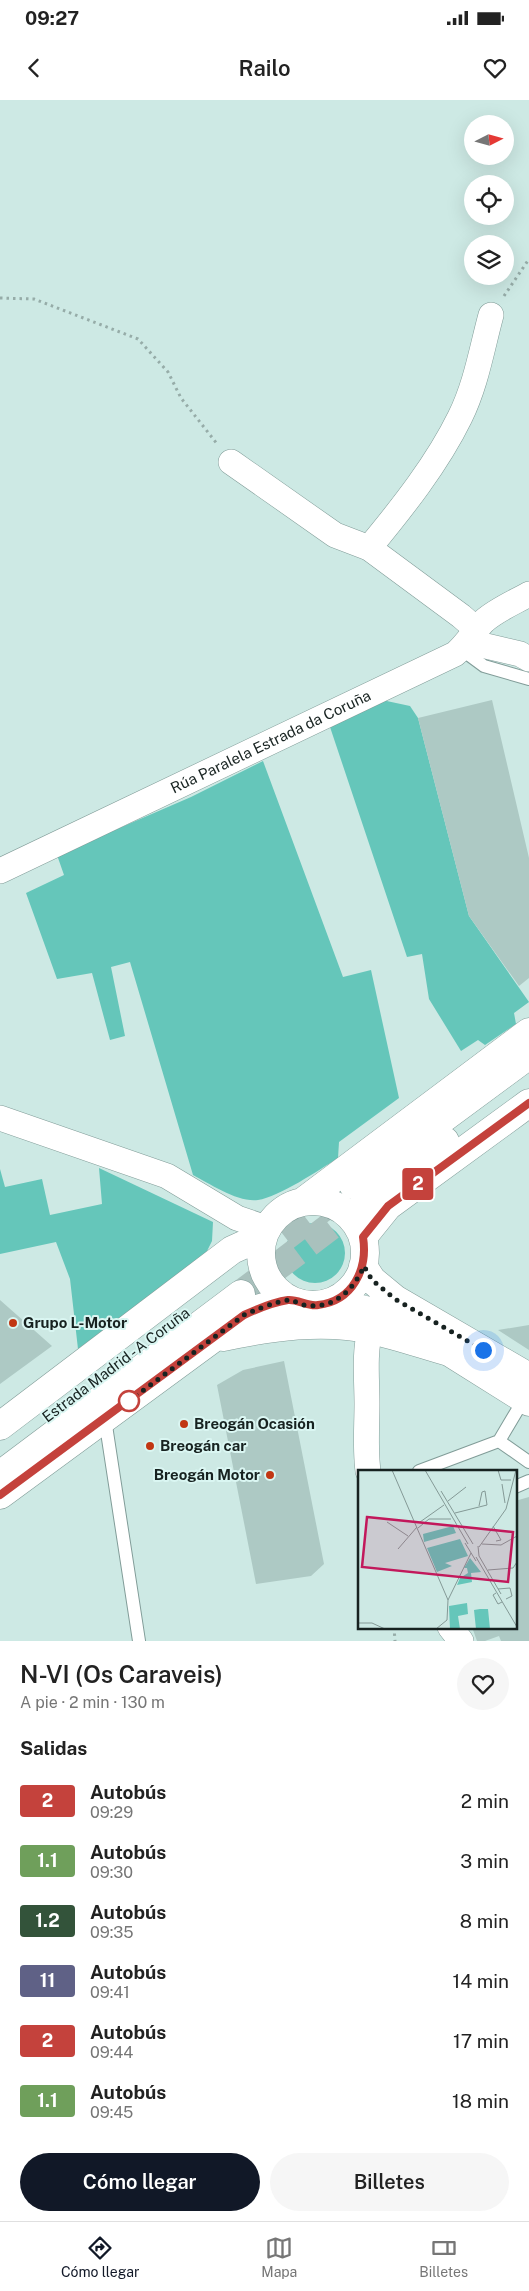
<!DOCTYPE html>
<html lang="es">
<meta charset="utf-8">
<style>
body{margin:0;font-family:"Public Sans",sans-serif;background:#f6f6f6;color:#222;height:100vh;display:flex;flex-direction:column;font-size:19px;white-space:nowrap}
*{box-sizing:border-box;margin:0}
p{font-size:16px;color:#767676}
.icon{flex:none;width:28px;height:28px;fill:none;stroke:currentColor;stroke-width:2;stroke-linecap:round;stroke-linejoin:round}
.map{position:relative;height:1541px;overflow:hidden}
.drawer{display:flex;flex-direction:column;background:#fff;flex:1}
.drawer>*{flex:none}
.badge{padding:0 10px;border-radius:4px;font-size:18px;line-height:32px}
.needle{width:32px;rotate:84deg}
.controls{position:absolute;left:464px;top:15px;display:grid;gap:10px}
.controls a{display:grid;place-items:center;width:50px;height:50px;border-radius:50%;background:#fff;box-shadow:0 5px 20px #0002;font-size:25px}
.you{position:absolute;width:25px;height:25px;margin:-12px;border:4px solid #fff;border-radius:50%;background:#1a73e8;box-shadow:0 0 0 8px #1a73e833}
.map>.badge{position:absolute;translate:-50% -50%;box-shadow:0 0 0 2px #fff}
h2{padding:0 20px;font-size:19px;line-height:45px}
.round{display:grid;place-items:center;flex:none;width:52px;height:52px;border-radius:26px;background:#f6f6f6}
.overview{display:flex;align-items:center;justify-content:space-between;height:85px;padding:0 20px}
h1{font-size:24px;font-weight:600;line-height:38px}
.primary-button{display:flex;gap:10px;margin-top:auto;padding:10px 20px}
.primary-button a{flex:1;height:58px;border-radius:30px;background:#111827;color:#fff;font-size:20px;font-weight:600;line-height:58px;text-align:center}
.primary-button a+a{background:#f6f6f6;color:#222}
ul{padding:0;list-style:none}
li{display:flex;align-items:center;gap:15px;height:60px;padding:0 20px}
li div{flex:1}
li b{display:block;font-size:19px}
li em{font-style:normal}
li .badge{min-width:55px;font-weight:700;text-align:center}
.status{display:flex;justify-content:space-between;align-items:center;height:35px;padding:0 25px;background:#fff;direction:ltr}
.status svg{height:14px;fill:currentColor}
header{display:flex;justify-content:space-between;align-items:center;height:65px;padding:0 20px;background:#fff;font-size:22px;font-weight:600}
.menu{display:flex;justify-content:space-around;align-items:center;height:70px;border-top:1px solid #e0e0e0;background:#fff;font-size:14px;color:#767676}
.menu a{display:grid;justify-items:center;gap:2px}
.menu .selected{color:#111827}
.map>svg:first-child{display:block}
.green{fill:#65c6ba}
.building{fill:#adc9c4}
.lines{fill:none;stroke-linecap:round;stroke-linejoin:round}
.highway-tunnel{stroke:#a9c1bd;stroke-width:28;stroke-dasharray:28 14;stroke-linecap:butt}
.lane-casing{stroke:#819c98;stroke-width:14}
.street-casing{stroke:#819c98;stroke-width:26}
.secondary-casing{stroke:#819c98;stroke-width:29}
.highway-casing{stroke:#819c98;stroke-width:29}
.path{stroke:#96aca8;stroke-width:3;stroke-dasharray:2.5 4;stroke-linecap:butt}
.lane{stroke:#fff;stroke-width:12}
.street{stroke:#fff;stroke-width:25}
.secondary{stroke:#fff;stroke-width:28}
.highway{stroke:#fff;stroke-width:28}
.line-casing{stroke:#fff;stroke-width:11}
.line{stroke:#c4423c;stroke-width:8}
.walk{stroke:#172220;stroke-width:5;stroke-dasharray:0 9}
.poi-dot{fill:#c13713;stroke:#daf6f2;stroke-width:2}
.stop-dot{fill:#fff;stroke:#c4423c;stroke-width:2.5}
.labels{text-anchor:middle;stroke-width:4;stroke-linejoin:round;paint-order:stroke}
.street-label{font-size:15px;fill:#172220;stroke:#daf6f2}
.poi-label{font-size:15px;font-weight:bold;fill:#172220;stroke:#daf6f2;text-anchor:start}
.inset-road{fill:none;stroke:#849996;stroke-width:1}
.view{fill:#c2185b;fill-opacity:0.15;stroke:#c2185b;stroke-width:2.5}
.inset-edge{fill:none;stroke:#172220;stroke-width:2.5}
</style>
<div class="status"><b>09:27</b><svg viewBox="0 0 49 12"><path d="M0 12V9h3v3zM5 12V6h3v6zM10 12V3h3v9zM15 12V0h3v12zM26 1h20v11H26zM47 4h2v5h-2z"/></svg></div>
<header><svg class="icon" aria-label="back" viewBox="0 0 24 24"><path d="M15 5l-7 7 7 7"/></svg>Railo<svg class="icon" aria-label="heart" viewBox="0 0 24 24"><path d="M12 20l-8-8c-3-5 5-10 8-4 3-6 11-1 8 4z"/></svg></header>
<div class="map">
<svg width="529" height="1541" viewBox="0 0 529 1541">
<rect width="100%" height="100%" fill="#cde9e4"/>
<path class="green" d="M 382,600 L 410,606 L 418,618 L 469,816 L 529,902 L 514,913 L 516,924 L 485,945 L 478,940 L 461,951 L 429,899 L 422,854 L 407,857 L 330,627 Z
M 263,661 L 343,877 L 371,870 L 399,998 L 339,1042 L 338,1058 C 319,1070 279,1097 258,1100 C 239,1103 210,1084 193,1075 L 130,862 L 111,867 L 125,936 L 110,940 L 92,873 L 57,879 L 26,793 L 64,775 L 57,755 L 191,697 Z
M 99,1068 L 213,1122 L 212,1141 L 205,1155 L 78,1249 L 70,1179 L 56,1142 L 0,1154 L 0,1069 L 5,1087 L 42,1079 L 50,1115 L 102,1104 Z
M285 1153a30 30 0 1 1 60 0a30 30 0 1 1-60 0Z"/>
<path class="building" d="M 492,600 L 529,758 L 529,878 L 519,886 L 469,816 L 418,618 Z
M 0,1200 L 52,1246 L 0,1284 Z
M 529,1225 L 529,1250 L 498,1230 Z
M 284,1261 L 324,1464 L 311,1476 L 256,1484 L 217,1285 L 243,1270 Z
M 529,1397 L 529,1541 L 501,1541 L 499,1536 L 485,1541 L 477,1541 L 472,1527 L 515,1527 L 515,1401 Z"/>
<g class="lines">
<path class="highway-tunnel" d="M 285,1137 L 353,1085
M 241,1194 L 364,1101"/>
<g class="lane-casing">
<path id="lane" d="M 461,549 L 484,566 L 529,579
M 105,1319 L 139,1541
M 499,1341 L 529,1362
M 419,1371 L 499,1341 L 524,1299
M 515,1387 L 529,1381"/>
</g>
<g class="street-casing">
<g id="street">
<path d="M 231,362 L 335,435 L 369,448 L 461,516 L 476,529"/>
<path d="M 369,448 C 402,408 437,364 460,317 C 476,285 482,248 491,215"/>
<path d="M 469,542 L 520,554 L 529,559"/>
<path id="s1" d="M 0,771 L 455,554 C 467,544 473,532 484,521 C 496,510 515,502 529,494"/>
<path d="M 0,1018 L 167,1076 L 237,1118 L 266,1128"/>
<path d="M 368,1371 C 365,1348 367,1327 367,1304 C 367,1279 364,1255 370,1230"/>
<path d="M 450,1527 L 461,1541"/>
</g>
</g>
<g class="secondary-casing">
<path id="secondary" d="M 305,1100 L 529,932
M261 1153a52 52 0 1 1 104 0a52 52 0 1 1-104 0Z
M 363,1137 L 388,1106 L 529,1003
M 363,1166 L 372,1180 L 395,1199 L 529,1277
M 331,1202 L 382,1214 L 449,1252 L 529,1302
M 223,1237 C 271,1227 323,1219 372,1230 C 398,1236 424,1245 449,1252
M 0,1326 L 232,1150 L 263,1136
M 0,1395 L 245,1215 L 257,1209 L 289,1200"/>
</g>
<g class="highway-casing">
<path id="highway" d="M 353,1085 L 529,955
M 364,1101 L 445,1041
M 0,1375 L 241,1194"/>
</g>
<path class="path" d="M 504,196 L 529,159
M 0,198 L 34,199 L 138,239 L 168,272 L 181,298 L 218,345
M 394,1527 L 395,1541"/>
<use href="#lane" class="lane"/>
<use href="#street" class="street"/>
<use href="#secondary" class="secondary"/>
<use href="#highway" class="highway"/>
</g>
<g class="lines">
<g class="line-casing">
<path id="line" d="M 0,1395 L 244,1215 C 257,1209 274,1202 288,1200 C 298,1199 308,1207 318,1205 C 353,1201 368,1169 363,1137 L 388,1106 L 529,1003"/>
</g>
<use href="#line" class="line"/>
<path class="walk" d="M 129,1301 L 244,1215 C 255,1210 277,1201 289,1200 C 293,1200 299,1204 304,1205 C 333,1210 353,1191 364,1166 L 372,1180 L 395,1199 L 483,1250"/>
</g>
<g class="poi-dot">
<circle cx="13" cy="1223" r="5"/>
<circle cx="184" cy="1324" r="5"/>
<circle cx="150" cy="1346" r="5"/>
<circle cx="270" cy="1375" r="5"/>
</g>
<circle class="stop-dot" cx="129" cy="1301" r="10"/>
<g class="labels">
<g class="street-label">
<text dy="5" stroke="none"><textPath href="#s1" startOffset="300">Rúa Paralela Estrada da Coruña</textPath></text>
<text transform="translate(116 1265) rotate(-37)" y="5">Estrada Madrid - A Coruña</text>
</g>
<g class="poi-label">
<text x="23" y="1228">Grupo L-Motor</text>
<text x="194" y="1329">Breogán Ocasión</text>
<text x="160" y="1351">Breogán car</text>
<text x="260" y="1380" text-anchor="end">Breogán Motor</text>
</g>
</g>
<g transform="translate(358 1370)">
<rect width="159" height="159" fill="#cde9e4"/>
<path d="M 95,56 L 98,63 L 66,72 L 65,64 ZM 102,69 L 110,86 L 87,93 L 94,96 L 79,102 L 69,78 ZM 112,88 L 123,102 L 113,103 L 114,112 L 99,115 L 102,108 L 110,103 L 109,98 L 106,98 ZM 109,133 L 110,144 L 100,146 L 102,159 L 92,159 L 91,136 ZM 122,139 L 130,139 L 132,159 L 118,159 L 116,140 Z" fill="#65c6ba"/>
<path class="inset-road" d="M 34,0 L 90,130M 67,0 L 110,74M 140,0 L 143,10 L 153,10M 144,14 L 147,33M 83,21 L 115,74M 90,31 L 108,17M 97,43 L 129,35 L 127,21 L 124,22 L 121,36M 29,52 L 50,66M 62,52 L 86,35M 135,56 L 143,70 L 138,71M 60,58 L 71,49 L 93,49M 107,73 L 118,91M 124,74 L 143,75 L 159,66M 120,76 L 121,86 L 143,124M 121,77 L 148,39 L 158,0M 40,79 L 59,57M 118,87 L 159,157M 130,100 L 155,98 L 159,92M 140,119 L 152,118 L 154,126 L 148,129M 138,123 L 135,125 L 140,134 L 144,132M 0,153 L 14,153 L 27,159M 78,159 L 89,150 L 90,130 L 113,83"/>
<path class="view" d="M 9,47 L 155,62 L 150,112 L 4,97 Z"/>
<rect width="159" height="159" class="inset-edge"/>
</g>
</svg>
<div class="controls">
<a><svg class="needle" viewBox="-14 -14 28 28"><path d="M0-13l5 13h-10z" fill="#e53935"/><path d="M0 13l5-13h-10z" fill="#767676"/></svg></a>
<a><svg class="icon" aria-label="locate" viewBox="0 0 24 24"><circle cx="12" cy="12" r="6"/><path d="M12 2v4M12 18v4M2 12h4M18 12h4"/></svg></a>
<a><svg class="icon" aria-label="layers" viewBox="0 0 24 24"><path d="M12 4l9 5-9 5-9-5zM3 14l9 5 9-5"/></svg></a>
</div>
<div class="you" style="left:483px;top:1250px"></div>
<b class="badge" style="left:418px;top:1084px;background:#c4423c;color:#fff">2</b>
</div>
<section class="drawer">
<div class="overview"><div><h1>N-VI (Os Caraveis)</h1><p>A pie · 2 min · 130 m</p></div><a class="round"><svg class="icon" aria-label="heart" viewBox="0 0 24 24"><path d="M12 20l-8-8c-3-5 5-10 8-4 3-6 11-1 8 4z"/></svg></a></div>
<h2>Salidas</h2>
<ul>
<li><span class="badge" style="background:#c4423c;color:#fff">2</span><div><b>Autobús</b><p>09:29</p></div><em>2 min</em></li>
<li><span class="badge" style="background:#6f9f5b;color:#fff">1.1</span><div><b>Autobús</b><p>09:30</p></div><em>3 min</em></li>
<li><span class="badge" style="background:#33533a;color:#fff">1.2</span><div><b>Autobús</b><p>09:35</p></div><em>8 min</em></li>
<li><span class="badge" style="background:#5f6186;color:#fff">11</span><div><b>Autobús</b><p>09:41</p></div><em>14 min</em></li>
<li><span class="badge" style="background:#c4423c;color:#fff">2</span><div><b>Autobús</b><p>09:44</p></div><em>17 min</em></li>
<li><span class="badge" style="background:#6f9f5b;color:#fff">1.1</span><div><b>Autobús</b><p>09:45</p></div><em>18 min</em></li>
</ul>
<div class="primary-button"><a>Cómo llegar</a><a>Billetes</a></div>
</section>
<nav class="menu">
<a class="selected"><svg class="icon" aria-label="directions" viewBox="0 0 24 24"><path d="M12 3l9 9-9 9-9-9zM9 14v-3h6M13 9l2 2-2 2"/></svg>Cómo llegar</a>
<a><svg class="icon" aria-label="map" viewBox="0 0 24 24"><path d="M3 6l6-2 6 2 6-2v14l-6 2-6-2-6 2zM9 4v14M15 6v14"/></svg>Mapa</a>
<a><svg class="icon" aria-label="tickets" viewBox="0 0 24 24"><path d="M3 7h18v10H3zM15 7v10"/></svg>Billetes</a>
</nav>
